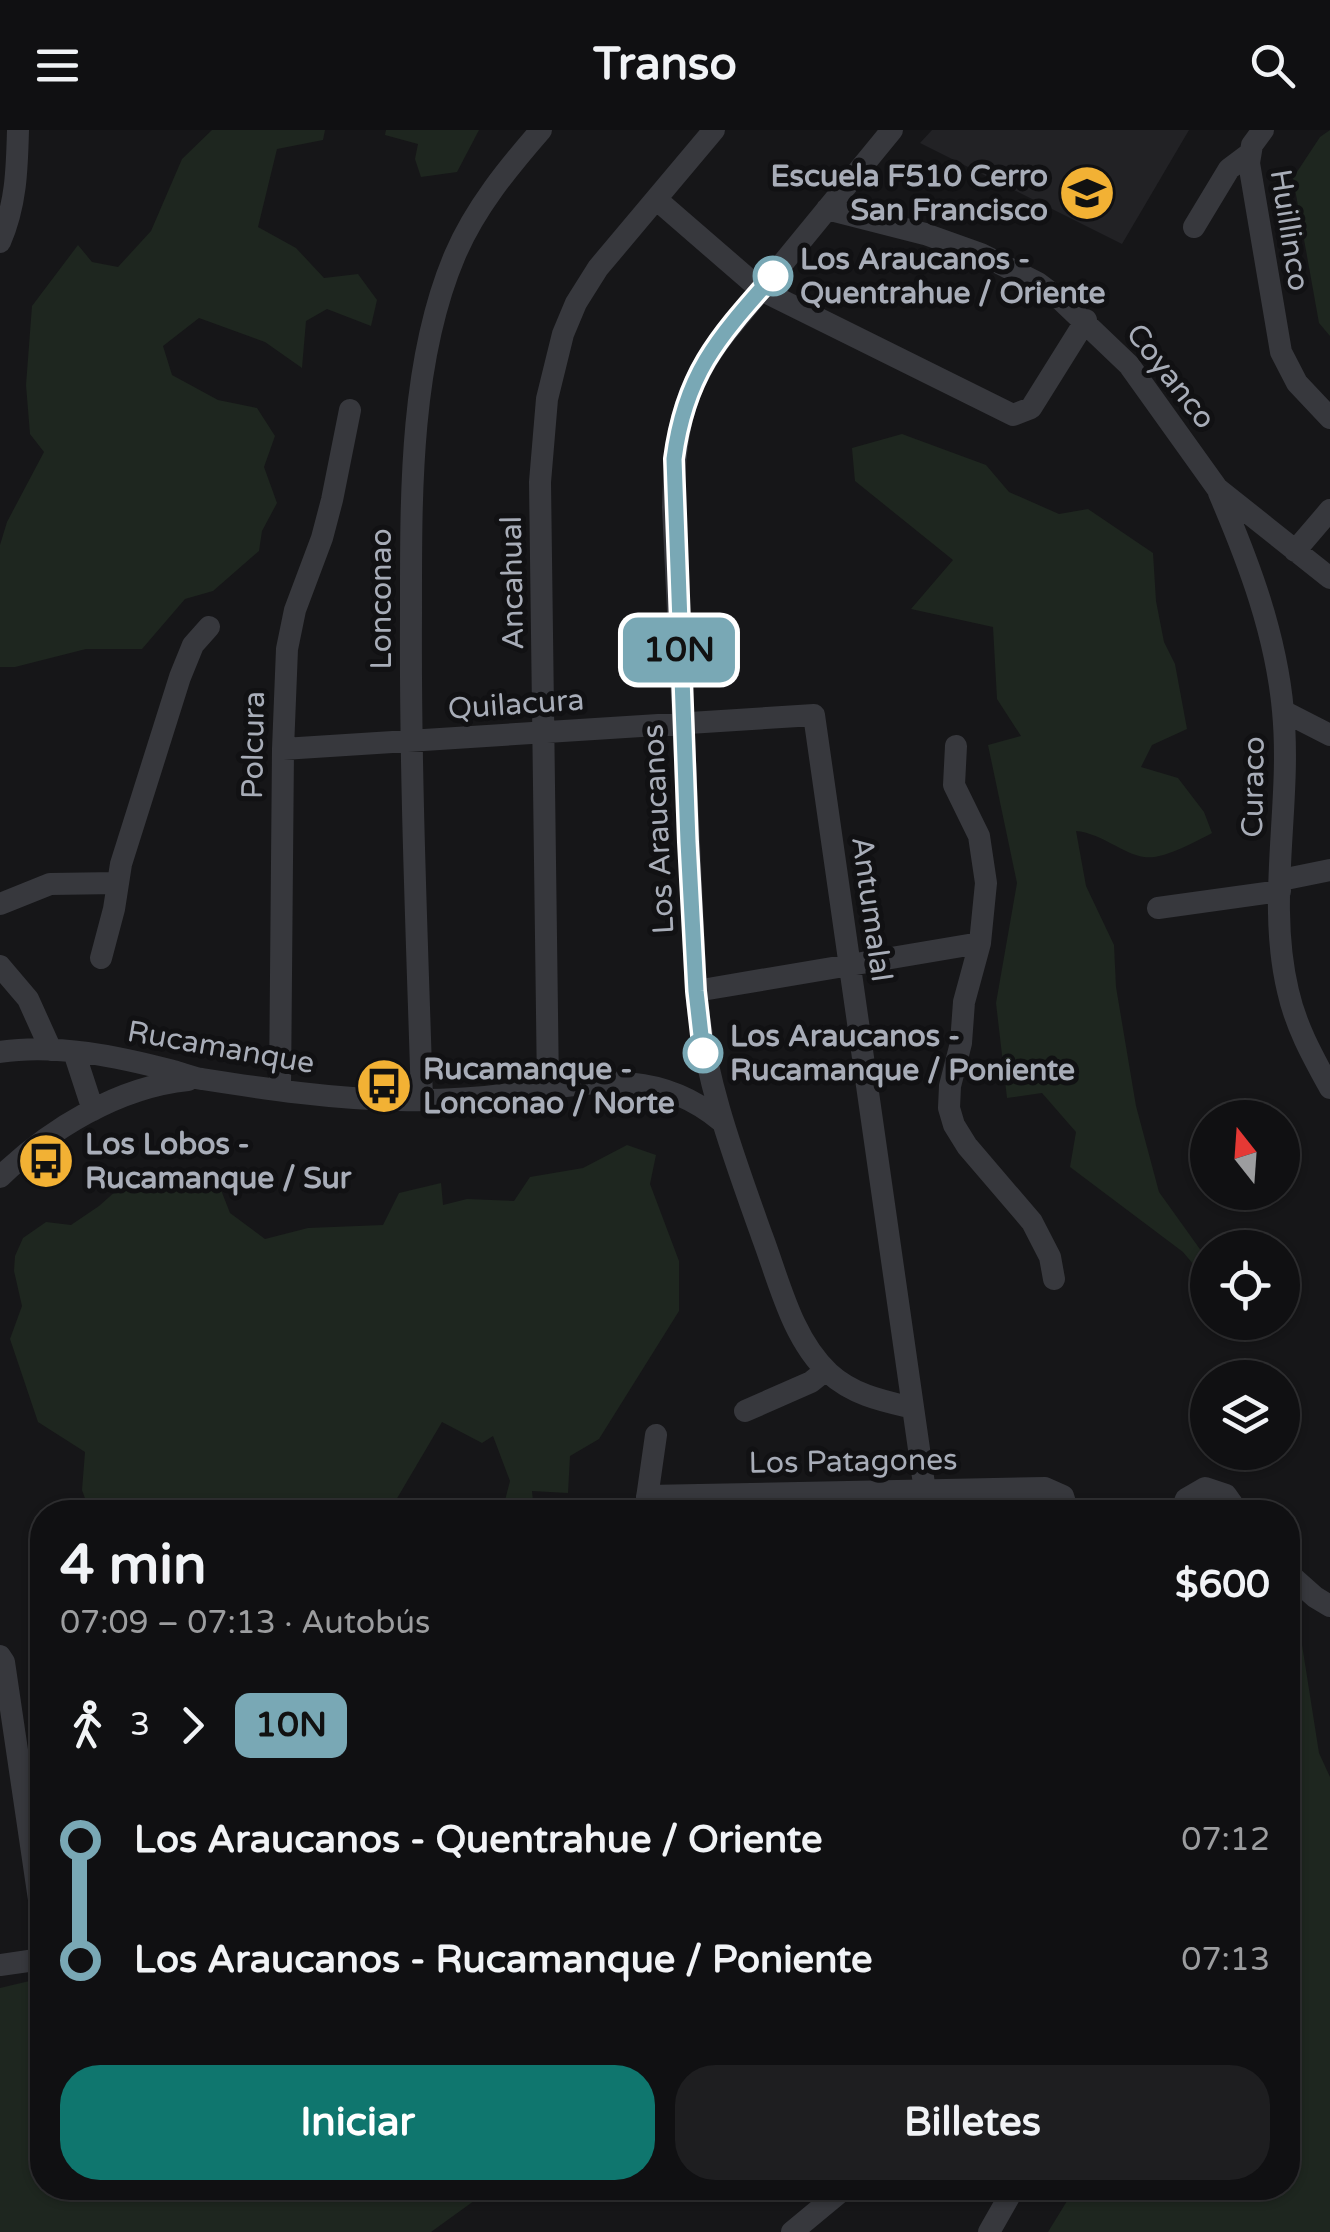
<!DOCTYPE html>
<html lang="es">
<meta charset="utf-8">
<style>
body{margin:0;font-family:"Varela Round",sans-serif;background:#1e1e20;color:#f1f3f6;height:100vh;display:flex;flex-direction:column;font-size:38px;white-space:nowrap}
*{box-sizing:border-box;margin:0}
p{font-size:32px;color:#9c9d9f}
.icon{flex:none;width:55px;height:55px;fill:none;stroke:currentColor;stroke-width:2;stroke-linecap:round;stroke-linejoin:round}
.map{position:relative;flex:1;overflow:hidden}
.side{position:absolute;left:30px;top:1370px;width:1270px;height:700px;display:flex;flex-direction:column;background:#101012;border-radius:40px;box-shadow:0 2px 8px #0004,0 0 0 2px #303032}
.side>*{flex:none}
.badge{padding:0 20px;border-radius:15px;font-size:35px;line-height:65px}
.needle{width:65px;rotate:343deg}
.buttons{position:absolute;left:1190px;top:970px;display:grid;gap:20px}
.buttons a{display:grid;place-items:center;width:110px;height:110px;border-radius:50%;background:#101012;box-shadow:0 2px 8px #0004,0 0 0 2px #303032;font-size:50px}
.map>.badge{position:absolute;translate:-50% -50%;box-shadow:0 0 0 5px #fff}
.legs{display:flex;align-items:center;gap:15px;height:110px;padding:0 30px;font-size:32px}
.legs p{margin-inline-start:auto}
.summary{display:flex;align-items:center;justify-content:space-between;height:170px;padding:0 30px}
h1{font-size:55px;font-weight:700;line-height:75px}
.button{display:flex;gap:20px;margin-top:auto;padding:20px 30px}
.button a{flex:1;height:115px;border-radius:40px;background:#0f766e;color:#fff;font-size:40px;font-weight:700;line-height:115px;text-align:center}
.button a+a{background:#1e1e20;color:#f1f3f6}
ul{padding:0 30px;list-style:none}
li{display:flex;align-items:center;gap:35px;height:120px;font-size:38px}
li i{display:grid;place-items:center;width:15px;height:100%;margin:0 12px;background:currentColor}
li i::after{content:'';width:25px;height:25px;margin:-12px;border:8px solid;border-radius:50%;background:#101012}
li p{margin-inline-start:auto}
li:first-child i{background:linear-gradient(#0000 50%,currentColor 0)}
li:last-child i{background:linear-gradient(currentColor 50%,#0000 0)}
header{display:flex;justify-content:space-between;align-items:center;height:130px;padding:0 30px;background:#101012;font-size:45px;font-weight:700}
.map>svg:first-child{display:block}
.built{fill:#222225}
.green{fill:#1e261f}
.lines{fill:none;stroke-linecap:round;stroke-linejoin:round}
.minor{stroke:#37383d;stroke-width:22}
.line-1-casing{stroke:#fff;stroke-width:22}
.line-1{stroke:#79a8b5;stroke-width:15}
.stop-1-dot{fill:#fff;stroke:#79a8b5;stroke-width:5}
.labels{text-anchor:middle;stroke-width:10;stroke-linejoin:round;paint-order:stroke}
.poi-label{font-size:30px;font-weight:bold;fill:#a8adb8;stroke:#111113;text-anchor:start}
.street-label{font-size:30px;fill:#a8adb8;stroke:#111113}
.stop-label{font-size:30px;font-weight:bold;fill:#a8adb8;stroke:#111113;text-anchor:start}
</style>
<header><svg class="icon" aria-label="menu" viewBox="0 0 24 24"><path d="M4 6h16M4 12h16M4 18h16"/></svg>Transo<svg class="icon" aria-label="search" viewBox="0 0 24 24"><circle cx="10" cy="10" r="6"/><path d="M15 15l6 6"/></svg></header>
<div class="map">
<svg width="1330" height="2102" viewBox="0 0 1330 2102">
<rect width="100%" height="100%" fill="#161618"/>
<path class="built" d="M 932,0 L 1189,0 L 1122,114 L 920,13 Z
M 988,1373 L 989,1382 L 939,1382 L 938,1377 Z"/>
<path class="green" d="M 212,0 L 325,0 L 323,10 L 277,19 L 258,97 L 296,118 L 324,148 L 358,144 L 377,170 L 371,196 L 327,179 L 306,191 L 302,238 L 265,212 L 199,188 L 163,216 L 172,245 L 218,270 L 257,278 L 275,306 L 264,337 L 277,373 L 262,401 L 259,421 L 213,461 L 185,469 L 142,519 L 86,519 L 15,537 L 0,537 L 0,415 L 7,392 L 44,322 L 30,304 L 26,255 L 32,176 L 78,115 L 92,132 L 118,137 L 151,101 L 182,29 Z
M 386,0 L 479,0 L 457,42 L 421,47 L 415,29 L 418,14 L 385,5 Z
M 1330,0 L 1330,206 L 1319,193 L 1293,48 L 1320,7 Z
M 902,304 L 986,335 L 1009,362 L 1059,384 L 1088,379 L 1153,423 L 1156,471 L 1164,512 L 1175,534 L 1187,599 L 1152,615 L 1141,637 L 1178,648 L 1204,682 L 1212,703 C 1195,712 1163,730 1144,727 C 1123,724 1101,703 1076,701 L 1086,756 L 1114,815 L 1116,857 L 1136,976 L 1159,1062 L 1207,1129 L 1207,1142 L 1204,1147 L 1183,1122 L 1070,1037 L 1076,1002 L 1042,963 L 1007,968 L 996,873 L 1017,753 L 988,615 L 1021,606 L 997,569 L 993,497 L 911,479 L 953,430 L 855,351 L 852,318 Z
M 627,1015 L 656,1025 L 650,1054 L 679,1131 L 679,1181 L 599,1309 L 570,1326 L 568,1363 L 532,1361 L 534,1382 L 502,1382 L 510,1351 L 493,1306 L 482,1313 L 442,1292 L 389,1382 L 90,1382 L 82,1360 L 85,1322 L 38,1292 L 10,1209 L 22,1176 L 14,1141 L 15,1126 L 23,1108 L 46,1092 L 71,1095 L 99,1076 L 126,1052 L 176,1051 L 186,1038 L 221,1060 L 230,1083 L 265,1109 L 308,1098 L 383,1095 L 399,1063 L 441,1053 L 443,1075 L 467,1069 L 514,1071 L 530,1047 L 583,1038 Z
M 1288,1467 L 1295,1470 L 1319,1623 L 1330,1647 L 1330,2102 L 1048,2102 L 1075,2058 L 1288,2058 Z
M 42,1848 L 42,2058 L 483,2058 L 478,2068 L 431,2102 L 0,2102 L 0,1858 Z"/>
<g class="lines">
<path class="minor" d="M 892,0 L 724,205 C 680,262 675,306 673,377 L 696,861 C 704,948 733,1025 762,1106 C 779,1151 792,1209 829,1243 C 853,1265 883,1271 913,1278
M 1263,0 L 1252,15 L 1249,33 L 1281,222 L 1297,253 L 1330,288
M 656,69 L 761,160 L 1013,285 L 1031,278 L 1086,190
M 827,79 L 925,104 L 981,124 L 1038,153 L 1062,171 L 1129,235 L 1217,358 L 1330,448
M 1194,97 L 1229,39 L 1249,24
M 0,112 C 16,75 17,40 18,0
M 1219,363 C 1249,433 1276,504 1283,581 C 1292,674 1266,769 1288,861 C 1296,897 1313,927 1330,958
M 1295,421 L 1330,380
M 1283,581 L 1330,605
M 956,616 L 954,655 L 979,706 L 986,753 L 980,813 L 964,872 L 961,913 L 950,956 L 949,978 L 954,995 L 967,1016 L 1032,1092 L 1050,1127 L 1054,1149
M 283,619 L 814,585 L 928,1382
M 1281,750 L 1330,740
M 0,774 L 50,754 L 117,753
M 1158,778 L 1280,761
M 101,828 L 114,779 L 121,734 L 180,547 L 193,515 L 209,497
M 0,836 L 28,869 L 51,920
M 696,861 L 980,813
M 0,922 C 55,913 120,927 173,941 C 182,943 192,948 202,949 C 266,959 333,969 398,970 C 436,971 474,969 511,964 C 590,953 654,936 721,991
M 74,922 L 93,980
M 280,959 L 283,619 L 287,519 L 295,480 L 322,408 L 332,370 L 350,280
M 548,959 L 540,352 L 547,269 L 563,204 L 576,173 L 598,138 L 714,0
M 422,970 C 417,808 410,647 411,484 C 411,369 409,233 455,125 C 475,78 508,38 541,0
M 0,1047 C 50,999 118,957 188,950
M 745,1281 L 811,1252 L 826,1240
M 647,1366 L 1045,1358 L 1063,1366 L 1068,1382
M 645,1382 L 656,1305
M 1181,1382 L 1186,1369 L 1205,1358 L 1226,1365 L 1238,1382
M 1288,1443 L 1315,1467 L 1330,1476
M 0,1526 L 4,1532 L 42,1790
M 0,1835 L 42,1829
M 792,2102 L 845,2058
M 989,2102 L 1014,2058"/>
</g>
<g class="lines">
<g class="line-1-casing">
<path id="line-1" d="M 703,923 L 696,861 L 688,712 L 674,329 C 685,244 718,208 773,146"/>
</g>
<use href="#line-1" class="line-1"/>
</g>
<defs>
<g id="school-disc" transform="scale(2.875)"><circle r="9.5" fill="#f2b134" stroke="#111113"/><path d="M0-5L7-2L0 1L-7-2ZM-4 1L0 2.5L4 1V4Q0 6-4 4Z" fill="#111"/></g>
<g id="bus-disc" transform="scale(2.875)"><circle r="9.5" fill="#f2b134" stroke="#111113"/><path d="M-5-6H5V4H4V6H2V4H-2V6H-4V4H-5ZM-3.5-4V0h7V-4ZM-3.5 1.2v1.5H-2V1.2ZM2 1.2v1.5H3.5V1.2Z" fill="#111"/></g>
</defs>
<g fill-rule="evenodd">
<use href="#school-disc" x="1087" y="63"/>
<use href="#bus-disc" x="384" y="956"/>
<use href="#bus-disc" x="46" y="1031"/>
</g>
<g class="stop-1-dot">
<circle cx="773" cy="146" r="18"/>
<circle cx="703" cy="923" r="18"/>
</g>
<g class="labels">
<g class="poi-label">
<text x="1048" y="56" text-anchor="end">Escuela F510 Cerro<tspan x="1048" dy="34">San Francisco</tspan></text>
<text x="423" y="949">Rucamanque -<tspan x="423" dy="34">Lonconao / Norte</tspan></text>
<text x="85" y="1024">Los Lobos -<tspan x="85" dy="34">Rucamanque / Sur</tspan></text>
</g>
<g class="street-label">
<text transform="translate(1290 100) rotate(81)" y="10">Huillinco</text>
<text transform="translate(1171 246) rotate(52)" y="10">Coyanco</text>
<text transform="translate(512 453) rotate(-91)" y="10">Ancahual</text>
<text transform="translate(381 469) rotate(-90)" y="10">Lonconao</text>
<text transform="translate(516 574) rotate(-4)" y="10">Quilacura</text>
<text transform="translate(253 615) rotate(-89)" y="10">Polcura</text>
<text transform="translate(1253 657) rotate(-89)" y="10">Curaco</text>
<text transform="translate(658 699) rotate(-93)" y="10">Los Araucanos</text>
<text transform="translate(872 779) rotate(82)" y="10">Antumalal</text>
<text transform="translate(221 917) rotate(10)" y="10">Rucamanque</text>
<text transform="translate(853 1331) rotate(-1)" y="10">Los Patagones</text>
</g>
<g class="stop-label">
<text x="800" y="139">Los Araucanos -<tspan x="800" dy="34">Quentrahue / Oriente</tspan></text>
<text x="730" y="916">Los Araucanos -<tspan x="730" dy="34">Rucamanque / Poniente</tspan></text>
</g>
</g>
</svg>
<div class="buttons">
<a><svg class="needle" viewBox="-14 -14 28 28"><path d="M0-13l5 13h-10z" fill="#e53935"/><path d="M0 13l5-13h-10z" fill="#9c9d9f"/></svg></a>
<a><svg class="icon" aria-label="locate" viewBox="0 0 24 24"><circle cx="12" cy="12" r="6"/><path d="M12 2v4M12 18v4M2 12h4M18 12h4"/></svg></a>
<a><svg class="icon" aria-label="layers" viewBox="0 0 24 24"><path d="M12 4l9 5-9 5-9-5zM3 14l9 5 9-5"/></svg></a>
</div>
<b class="badge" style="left:679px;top:520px;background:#79a8b5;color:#111">10N</b>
<section class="side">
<div class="summary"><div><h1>4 min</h1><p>07:09 – 07:13 · Autobús</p></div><b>$600</b></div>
<div class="legs"><svg class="icon" aria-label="walk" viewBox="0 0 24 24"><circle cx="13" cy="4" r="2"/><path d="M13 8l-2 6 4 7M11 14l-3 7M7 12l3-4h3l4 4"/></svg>3<svg class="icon" aria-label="forward" viewBox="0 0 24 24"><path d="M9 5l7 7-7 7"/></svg><b class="badge" style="background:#79a8b5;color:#111">10N</b></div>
<ul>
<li><i style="color:#79a8b5"></i><b>Los Araucanos - Quentrahue / Oriente</b><p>07:12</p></li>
<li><i style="color:#79a8b5"></i><b>Los Araucanos - Rucamanque / Poniente</b><p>07:13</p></li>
</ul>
<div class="button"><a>Iniciar</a><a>Billetes</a></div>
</section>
</div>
